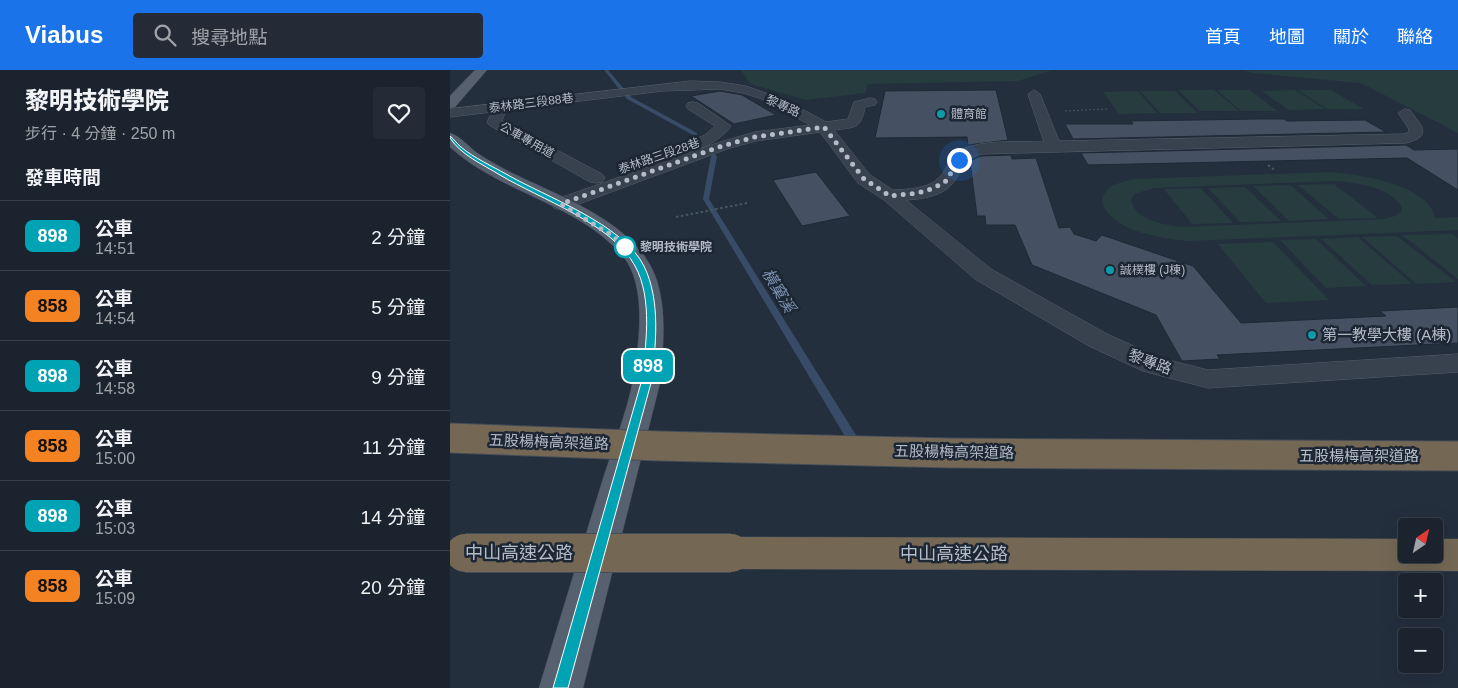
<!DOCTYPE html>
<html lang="zh-TW">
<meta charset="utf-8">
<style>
body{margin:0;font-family:Helvetica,"Noto Sans TC",sans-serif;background:#242b36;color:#f1f3f6;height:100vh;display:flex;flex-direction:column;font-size:19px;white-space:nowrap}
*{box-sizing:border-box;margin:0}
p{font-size:16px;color:#a0a4aa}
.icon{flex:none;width:28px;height:28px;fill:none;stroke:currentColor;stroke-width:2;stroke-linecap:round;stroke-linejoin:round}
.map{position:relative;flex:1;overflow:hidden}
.drawer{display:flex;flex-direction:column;background:#1b232e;width:450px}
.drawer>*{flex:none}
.badge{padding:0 10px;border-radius:8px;font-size:18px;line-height:32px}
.needle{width:32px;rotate:34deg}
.fabs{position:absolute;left:948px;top:448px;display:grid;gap:10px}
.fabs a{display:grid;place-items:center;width:45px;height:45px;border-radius:5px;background:#1b232e;box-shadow:0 5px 20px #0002,0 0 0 1px #39404a;font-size:25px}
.you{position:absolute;width:25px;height:25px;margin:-12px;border:4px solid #fff;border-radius:50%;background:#1a73e8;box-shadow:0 0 0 8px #1a73e833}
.map>.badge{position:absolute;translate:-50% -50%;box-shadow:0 0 0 2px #fff}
h2{padding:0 25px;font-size:19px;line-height:45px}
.round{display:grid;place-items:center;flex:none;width:52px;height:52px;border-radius:5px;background:#242b36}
.head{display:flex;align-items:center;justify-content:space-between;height:85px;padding:0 25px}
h1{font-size:24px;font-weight:800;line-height:38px}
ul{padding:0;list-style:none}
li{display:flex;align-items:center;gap:15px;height:70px;padding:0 25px;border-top:1px solid #39404a}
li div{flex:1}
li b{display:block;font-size:19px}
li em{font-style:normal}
li .badge{min-width:55px;font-weight:700;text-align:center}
header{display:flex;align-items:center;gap:30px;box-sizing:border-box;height:70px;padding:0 25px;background:#1a73e8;color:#fff}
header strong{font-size:24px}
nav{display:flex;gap:28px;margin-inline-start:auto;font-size:18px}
.search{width:350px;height:45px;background:#242b36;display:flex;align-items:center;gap:12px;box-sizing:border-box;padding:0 18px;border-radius:5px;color:#a0a4aa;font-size:19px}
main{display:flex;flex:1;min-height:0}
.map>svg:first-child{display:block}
.green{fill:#263c3f;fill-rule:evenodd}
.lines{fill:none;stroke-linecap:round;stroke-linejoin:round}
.stream{fill:#394c67;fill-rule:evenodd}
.building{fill:#455162;stroke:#1f2835}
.minor-casing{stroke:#565f6c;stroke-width:1}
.major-casing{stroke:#414a57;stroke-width:1}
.highway-casing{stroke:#434c59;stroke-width:1}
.path-far1{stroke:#44595c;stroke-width:1;stroke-dasharray:2 2;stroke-linecap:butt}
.path{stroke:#44595c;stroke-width:2;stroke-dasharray:2.5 2.5;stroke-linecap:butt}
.minor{fill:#38414e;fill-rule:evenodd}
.major{fill:#56606e;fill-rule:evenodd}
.highway{fill:#746855;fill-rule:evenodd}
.highway-bridge-far1-casing{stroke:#434c59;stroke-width:31;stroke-linecap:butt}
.highway-bridge-casing{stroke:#434c59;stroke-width:40;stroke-linecap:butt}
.highway-bridge-far1{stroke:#746855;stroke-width:29}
.highway-bridge{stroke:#746855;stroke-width:38}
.line{fill:#00a3b4;stroke:#fff}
.walk{stroke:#b4bcc9;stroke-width:5;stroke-dasharray:0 9}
.culture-dot{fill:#0f9aa8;stroke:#1d2633;stroke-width:2}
.stop-dot{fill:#fff;stroke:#00a3b4;stroke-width:2.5}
.labels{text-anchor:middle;stroke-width:5;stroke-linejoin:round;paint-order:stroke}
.far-street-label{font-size:12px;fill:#b4bcc9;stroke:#1d2633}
.far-poi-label{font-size:12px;fill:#b4bcc9;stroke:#1d2633;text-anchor:start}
.far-stop-label{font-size:12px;font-weight:bold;fill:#b4bcc9;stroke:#1d2633;text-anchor:start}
.poi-label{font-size:15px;fill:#b4bcc9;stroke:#1d2633;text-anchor:start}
.street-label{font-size:15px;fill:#b4bcc9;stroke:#1d2633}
.water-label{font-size:16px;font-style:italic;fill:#7c92b1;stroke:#1d2633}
.near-street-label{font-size:18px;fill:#b4bcc9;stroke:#1d2633}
</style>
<header>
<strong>Viabus</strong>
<div class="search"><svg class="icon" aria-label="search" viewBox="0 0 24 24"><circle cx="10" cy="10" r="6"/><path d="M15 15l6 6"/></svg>搜尋地點</div>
<nav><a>首頁</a><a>地圖</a><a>關於</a><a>聯絡</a></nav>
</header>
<main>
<section class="drawer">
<div class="head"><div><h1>黎明技術學院</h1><p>步行 · 4 分鐘 · 250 m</p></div><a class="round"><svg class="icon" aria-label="heart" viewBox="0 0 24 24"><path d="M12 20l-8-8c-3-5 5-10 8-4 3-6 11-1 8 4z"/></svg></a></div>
<h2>發車時間</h2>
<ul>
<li><span class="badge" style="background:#00a3b4;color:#fff">898</span><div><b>公車</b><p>14:51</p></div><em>2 分鐘</em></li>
<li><span class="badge" style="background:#f58220;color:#111">858</span><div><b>公車</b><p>14:54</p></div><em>5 分鐘</em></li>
<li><span class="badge" style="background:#00a3b4;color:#fff">898</span><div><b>公車</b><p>14:58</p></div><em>9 分鐘</em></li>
<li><span class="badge" style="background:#f58220;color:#111">858</span><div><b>公車</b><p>15:00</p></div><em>11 分鐘</em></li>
<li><span class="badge" style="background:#00a3b4;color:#fff">898</span><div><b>公車</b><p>15:03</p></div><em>14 分鐘</em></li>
<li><span class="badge" style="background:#f58220;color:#111">858</span><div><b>公車</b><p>15:09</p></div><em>20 分鐘</em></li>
</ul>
</section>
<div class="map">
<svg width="1008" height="618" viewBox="0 0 1008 618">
<rect width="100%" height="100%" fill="#242f3e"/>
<path class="green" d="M 291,0 L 602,0 L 568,11 L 418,14 L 415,23 L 356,30 L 300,14 Z
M 794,0 L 1008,0 L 1008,63 L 911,13 L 802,3 Z
M 728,20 L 764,20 L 789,41 L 750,41 Z
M 767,20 L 800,20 L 827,41 L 791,41 Z
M 845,20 L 875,39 L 839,40 L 812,21 Z
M 848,20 L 881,20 L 914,39 L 877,39 Z
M 688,21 L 707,43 L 669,44 L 653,22 Z
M 690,21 L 725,21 L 748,43 L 710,43 Z
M 879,102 C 906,104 980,114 985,148 L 1008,147 L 1008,160 L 738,171 C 718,169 699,166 681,159 C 668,154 642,136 657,120 C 663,113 677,111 685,109 ZM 884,111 C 907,113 938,116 952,137 L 951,142 L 945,146 L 934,149 L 731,157 C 714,154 685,151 681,130 L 684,124 L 704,118 Z
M 884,114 L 928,148 L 889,149 L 848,115 Z
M 840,115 L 879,149 L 839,151 L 803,116 Z
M 795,117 L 831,151 L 790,152 L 758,118 Z
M 751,118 L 783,153 L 742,154 L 714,119 Z
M 1002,164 L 1008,168 L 1008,209 L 952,165 Z
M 947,166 L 1006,212 L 966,214 L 912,167 Z
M 908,167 L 962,214 L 922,215 L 871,169 Z
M 866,169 L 916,216 L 876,218 L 830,170 Z
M 823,172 L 879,230 L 816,233 L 768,174 Z"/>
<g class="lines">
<path class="stream" d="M 154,0 L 158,0 L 181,27 L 247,63 L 247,65 L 243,65 L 177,29 Z
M 264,84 L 267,86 L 259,129 L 404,362 L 406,365 L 404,368 L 396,368 L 253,129 L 261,86 Z"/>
</g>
<path class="building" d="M 546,20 L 558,70 L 518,75 L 517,67 L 425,68 L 435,21 Z
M 270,21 L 292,25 L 326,45 L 284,54 L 241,26 Z
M 809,49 L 834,49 L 837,51 L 915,50 L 936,62 L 623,69 L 615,54 L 683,54 L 681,51 Z
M 956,75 L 964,80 L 1008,79 L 1008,120 L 957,88 L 638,95 L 631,83 Z
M 561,85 L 562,89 L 586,88 L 609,158 L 620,157 L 624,164 L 646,171 L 652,165 L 743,196 L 791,253 L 936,246 L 930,241 L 1008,237 L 1008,273 L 767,285 L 770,289 L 732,291 L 706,245 L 582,195 L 565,155 L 536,155 L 535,146 L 527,146 L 520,91 L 531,86 Z
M 366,102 L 400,146 L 352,156 L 323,110 Z"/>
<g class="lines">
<g class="minor-casing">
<path id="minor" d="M 241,11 L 270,12 L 296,16 L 335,30 L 376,52 L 398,49 L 404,32 L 420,28 L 425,29 L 427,32 L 425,35 L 415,37 C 411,60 404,57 384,60 L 420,105 L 443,120 C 461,119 482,119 493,103 C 498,95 501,86 509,81 C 530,69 570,72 594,72 L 578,24 L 584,20 L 590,24 L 609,71 L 954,64 L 959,62 L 959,59 L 948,43 L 955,39 L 960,40 C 972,57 983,66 956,73 L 531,84 C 510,90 512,106 498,118 C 487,127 470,129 456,130 L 541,199 L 657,264 L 710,288 L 758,300 L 1008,284 L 1008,302 L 758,318 L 693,301 L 639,276 L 525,209 L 434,130 L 408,113 L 370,62 L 306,71 L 277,79 L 118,138 L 111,140 L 104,138 L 102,134 L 104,130 L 267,73 L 305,62 L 360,55 L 315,30 L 293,23 L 270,19 L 213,21 L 56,40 L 52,51 L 152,104 L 155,108 L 152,112 L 146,113 L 140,112 L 39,55 L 37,52 L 42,42 L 0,47 L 0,39 Z
M 243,32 L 248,33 L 281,56 C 272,68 253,82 238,78 L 235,75 L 238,72 L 255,65 L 265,56 L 238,39 L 236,36 L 238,33 Z"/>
</g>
<g class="major-casing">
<path id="major" d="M 25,0 L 37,0 L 5,37 L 0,38 L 0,26 Z
M 0,63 C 10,66 19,77 27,83 C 39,91 52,98 64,104 C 113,128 189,154 207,211 C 217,244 213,279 210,313 L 133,618 L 89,618 C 110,549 131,480 152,412 C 162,380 177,342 183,310 C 189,274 198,215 172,185 C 127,133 50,123 0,77 Z"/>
</g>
<g class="highway-casing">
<path id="highway" d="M 281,467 L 956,469 L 956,484 L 984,484 L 984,469 L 1008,469 L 1008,501 L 281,499 L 268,494 L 263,483 L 268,472 Z"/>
</g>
<path class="path-far1" d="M 615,41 L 657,39"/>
<path class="path" d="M 818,95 L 826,101
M 226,147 L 297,133"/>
<use href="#minor" class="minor"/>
<use href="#major" class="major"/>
<use href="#highway" class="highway"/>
<g class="highway-bridge-far1-casing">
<path id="highway-bridge-far1" d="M 0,368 L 209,376 L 500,383 L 1008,386"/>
</g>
<g class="highway-bridge-casing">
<path id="highway-bridge" d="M 15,483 L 281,483"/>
</g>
<use href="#highway-bridge-far1" class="highway-bridge-far1"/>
<use href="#highway-bridge" class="highway-bridge"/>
</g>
<path class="line" d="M 0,66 C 4,69 7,74 11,77 C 24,88 42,96 56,104 C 96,127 173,154 194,196 C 211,231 206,276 201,313 L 118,618 L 103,618 L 191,313 C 196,278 203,228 185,196 C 163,154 90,129 50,105 C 32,94 11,85 0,68 Z"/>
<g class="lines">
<path class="walk" d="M 175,177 L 177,179 L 163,166 L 111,134 L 272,76 L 305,67 L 374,57 L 414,109 L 440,126 L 468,123 L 484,118 L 496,111 L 509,90"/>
</g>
<g class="culture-dot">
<circle cx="491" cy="44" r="5"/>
<circle cx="660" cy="200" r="5"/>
<circle cx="862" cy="265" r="5"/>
</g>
<circle class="stop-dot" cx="175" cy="177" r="10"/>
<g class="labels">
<g class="far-street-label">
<text transform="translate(81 33) rotate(-7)" y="4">泰林路三段88巷</text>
<text transform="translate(333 36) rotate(24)" y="4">黎專路</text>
<text transform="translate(77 70) rotate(29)" y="4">公車專用道</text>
<text transform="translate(209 86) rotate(-19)" y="4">泰林路三段28巷</text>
</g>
<g class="far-poi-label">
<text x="501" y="48">體育館</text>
<text x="670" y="204">誠樸樓 (J棟)</text>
</g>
<g class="far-stop-label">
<text x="190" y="181">黎明技術學院</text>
</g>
<g class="poi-label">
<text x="872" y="270">第一教學大樓 (A棟)</text>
</g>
<g class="street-label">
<text transform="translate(700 292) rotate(20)" y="5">黎專路</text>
<text transform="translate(99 372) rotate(2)" y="5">五股楊梅高架道路</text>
<text transform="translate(504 382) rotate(1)" y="5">五股楊梅高架道路</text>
<text x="909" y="391">五股楊梅高架道路</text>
</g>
<g class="water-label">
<text transform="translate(329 220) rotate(59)" y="6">橫窠溪</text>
</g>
<g class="near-street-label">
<text x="69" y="489">中山高速公路</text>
<text x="504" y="490">中山高速公路</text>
</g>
</g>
</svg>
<div class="fabs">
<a><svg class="needle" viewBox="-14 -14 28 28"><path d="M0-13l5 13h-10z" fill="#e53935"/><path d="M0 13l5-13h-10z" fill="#a0a4aa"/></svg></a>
<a>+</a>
<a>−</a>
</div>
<div class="you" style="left:509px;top:90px"></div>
<b class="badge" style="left:198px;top:296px;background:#00a3b4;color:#fff">898</b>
</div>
</main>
